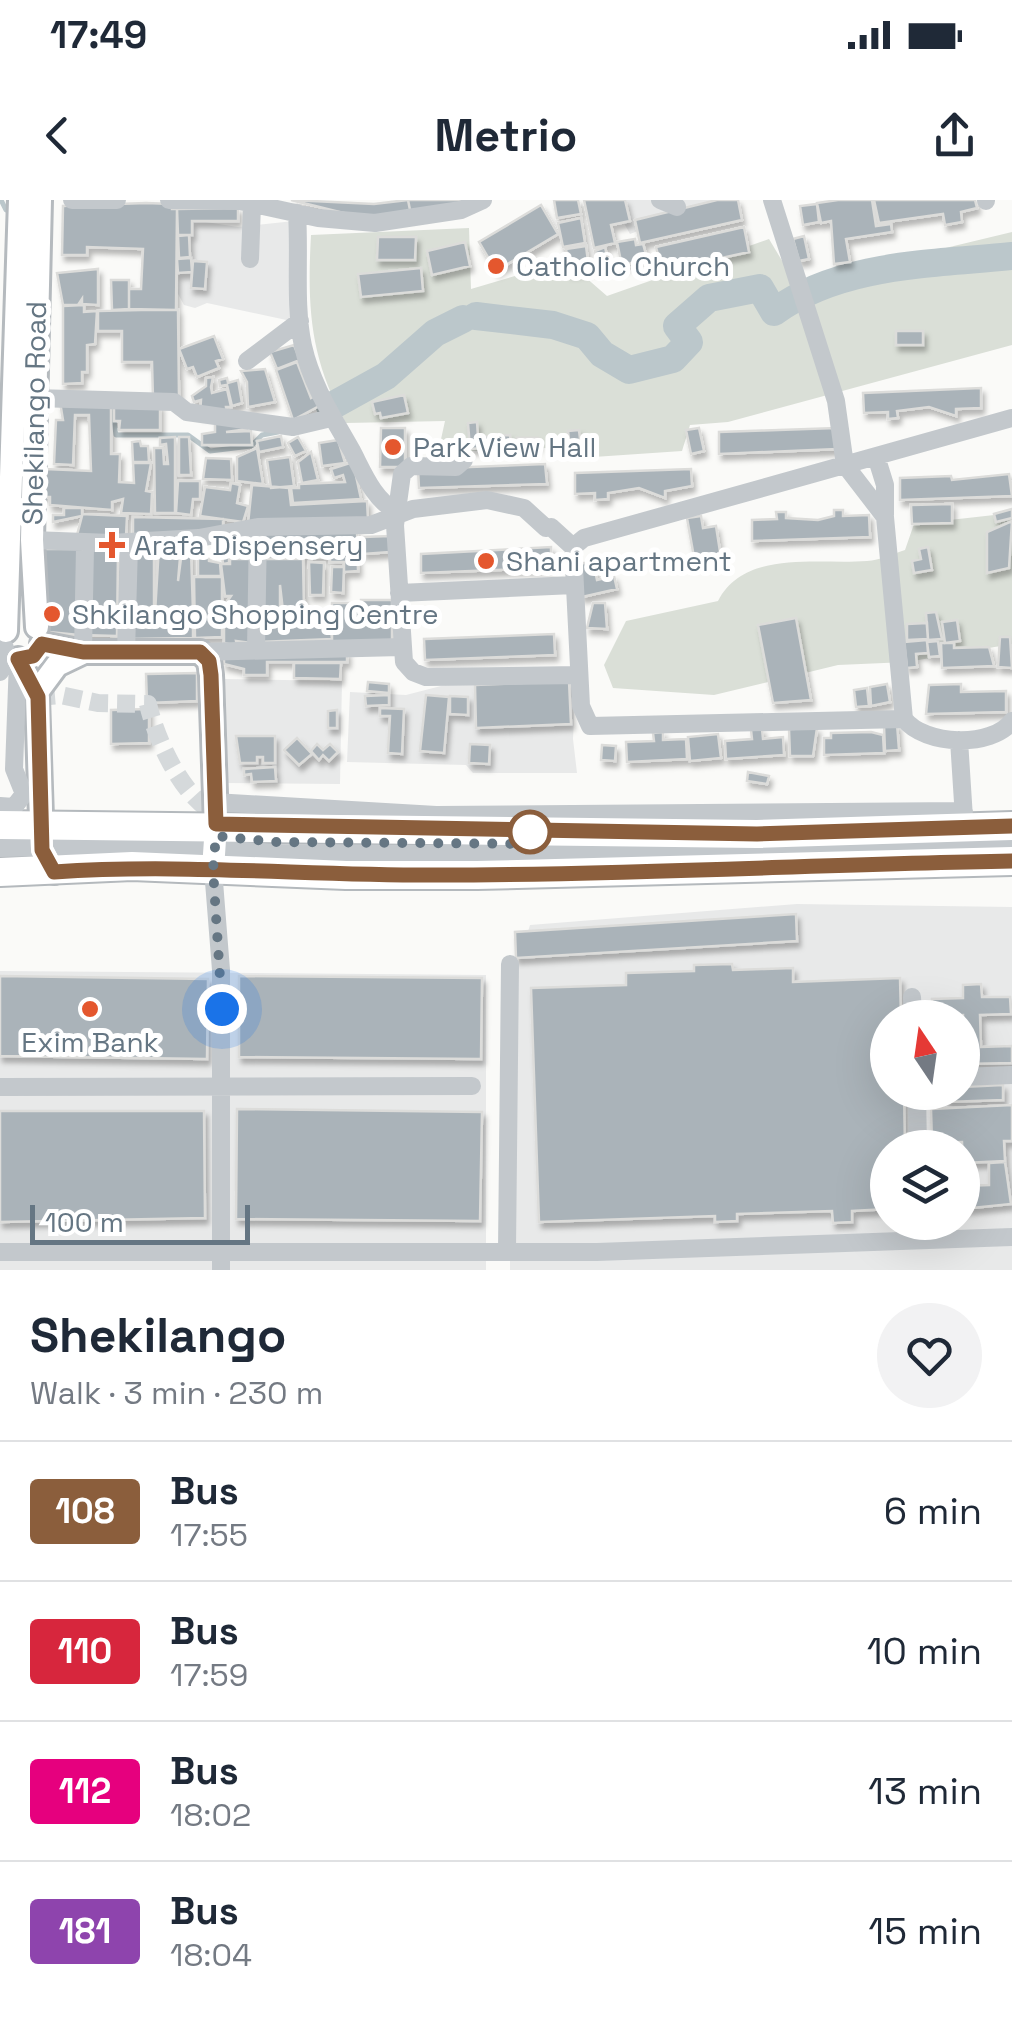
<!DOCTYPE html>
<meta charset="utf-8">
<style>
body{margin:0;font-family:"Space Grotesk",sans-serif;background:#f2f2f3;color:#1f2937;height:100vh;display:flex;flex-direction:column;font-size:38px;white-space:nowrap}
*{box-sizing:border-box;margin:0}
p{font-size:32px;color:#747a83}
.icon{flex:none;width:55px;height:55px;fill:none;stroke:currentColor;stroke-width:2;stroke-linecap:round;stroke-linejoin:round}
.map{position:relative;height:1070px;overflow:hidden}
.side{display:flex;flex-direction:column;background:#fff;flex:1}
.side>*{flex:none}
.badge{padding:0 20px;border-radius:8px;font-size:35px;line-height:65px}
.needle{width:65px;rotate:347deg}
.controls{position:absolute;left:870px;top:800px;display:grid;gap:20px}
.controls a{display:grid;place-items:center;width:110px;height:110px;border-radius:50%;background:#fff;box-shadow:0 10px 40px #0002;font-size:50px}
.scale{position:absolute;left:30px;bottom:25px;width:220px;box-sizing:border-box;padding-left:10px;border:5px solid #657683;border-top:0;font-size:28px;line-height:35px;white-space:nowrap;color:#657683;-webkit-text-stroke:8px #fff;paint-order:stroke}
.you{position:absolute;width:50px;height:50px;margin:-25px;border:8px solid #fff;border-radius:50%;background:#1a73e8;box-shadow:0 0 0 15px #1a73e833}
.map>.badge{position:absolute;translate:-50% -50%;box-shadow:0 0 0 5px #fff}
.round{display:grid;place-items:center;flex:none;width:105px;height:105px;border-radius:52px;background:#f2f2f3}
.head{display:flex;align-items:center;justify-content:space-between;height:170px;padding:0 30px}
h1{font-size:48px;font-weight:700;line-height:75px}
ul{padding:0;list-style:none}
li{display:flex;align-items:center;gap:30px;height:140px;padding:0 30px;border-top:2px solid #e0e1e3}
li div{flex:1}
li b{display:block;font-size:38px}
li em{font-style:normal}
li .badge{min-width:110px;font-weight:700;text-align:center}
.status{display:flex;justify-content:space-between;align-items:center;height:70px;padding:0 50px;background:#fff;direction:ltr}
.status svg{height:28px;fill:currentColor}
header{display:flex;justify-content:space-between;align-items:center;height:130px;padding:0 30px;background:#fff;font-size:45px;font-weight:700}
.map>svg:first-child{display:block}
.built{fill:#e8e9e9;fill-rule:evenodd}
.green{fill:#dadfd7}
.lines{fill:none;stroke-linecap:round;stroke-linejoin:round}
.stream{stroke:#bbc7cb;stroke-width:5}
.river{stroke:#bbc7cb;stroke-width:28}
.building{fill:#aab3b9;stroke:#dcdcda;stroke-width:2.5;filter:url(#shadow)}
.minor-tunnel{stroke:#d5d9db;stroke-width:18;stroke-dasharray:18 9;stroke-linecap:butt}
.major-casing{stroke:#b5babe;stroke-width:28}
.highway-casing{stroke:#b4b9bd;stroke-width:32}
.minor{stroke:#c3c8cc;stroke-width:18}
.major{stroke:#fff;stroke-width:22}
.highway{stroke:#fff;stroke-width:28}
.line-casing{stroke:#fff;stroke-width:22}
.line{stroke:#8b5e3c;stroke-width:15}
.walk{stroke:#657683;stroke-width:10;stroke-dasharray:0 18}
.poi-dot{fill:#e4572e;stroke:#fff;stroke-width:4}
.stop-dot{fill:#fff;stroke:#8b5e3c;stroke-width:5}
.labels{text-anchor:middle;stroke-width:10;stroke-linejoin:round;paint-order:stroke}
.poi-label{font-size:28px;fill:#657683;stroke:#fff;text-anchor:start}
.street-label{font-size:28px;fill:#657683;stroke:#fff}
</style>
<div class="status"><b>17:49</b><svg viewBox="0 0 49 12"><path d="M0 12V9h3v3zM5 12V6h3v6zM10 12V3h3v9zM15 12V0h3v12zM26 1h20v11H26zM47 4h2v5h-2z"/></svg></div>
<header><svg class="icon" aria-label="back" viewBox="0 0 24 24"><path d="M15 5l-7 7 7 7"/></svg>Metrio<svg class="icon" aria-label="share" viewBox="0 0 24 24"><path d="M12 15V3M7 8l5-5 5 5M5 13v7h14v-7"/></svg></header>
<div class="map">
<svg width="1012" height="1070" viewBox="0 0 1012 1070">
<defs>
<filter id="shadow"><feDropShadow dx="3" dy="5.5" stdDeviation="2.5" flood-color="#0004"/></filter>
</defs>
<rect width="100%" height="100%" fill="#fafaf8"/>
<path class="built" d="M 611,0 L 718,0 L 630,34 Z
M 180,18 L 238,27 L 294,21 L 291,121 L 207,103 L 195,108 L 184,105 L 178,94 Z
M 472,478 L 576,478 L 573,539 L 577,573 L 473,573 L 466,565 L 347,562 L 350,492 L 406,495 Z
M 224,479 L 342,481 L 340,584 L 225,583 Z
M 797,704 L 1012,707 L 1012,1070 L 510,1070 L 511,786 L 530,725 ZM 888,818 L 962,818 L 962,892 L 888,892 ZM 888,948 L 962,948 L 962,1022 L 888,1022 Z
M 0,771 L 486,775 L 486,1070 L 0,1070 Z"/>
<path class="green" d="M 469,28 L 471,89 L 539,69 L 561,56 L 607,96 L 769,39 L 796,84 L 1012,32 L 1012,145 L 728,222 L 690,225 L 682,251 L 579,258 L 547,248 L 472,251 L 436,262 L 445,221 L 346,223 C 310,159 307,108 311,35 Z
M 1012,313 L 1012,444 L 907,462 L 838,465 L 714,495 L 613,488 L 604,465 L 626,421 L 718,401 C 745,349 817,365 867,361 C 880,360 893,354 905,350 L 914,324 Z"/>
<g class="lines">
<path class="stream" d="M 1,0 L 6,10
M 112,206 L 116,235 L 188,235 L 210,251 L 251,246 L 262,235 L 278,232"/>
<path class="river" d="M 476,116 L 553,125 L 587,136 L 602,154 L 629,170 L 673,159 L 689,142 L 677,126 L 709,98 L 760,88 L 774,112 C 840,63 934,64 1012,56
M 330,207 L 386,176 L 435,133 L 463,119"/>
</g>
<path class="building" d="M 291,0 L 374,4 L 408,0 L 411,15 L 372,20 Z
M 408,0 L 471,0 L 411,15 Z
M 554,0 L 578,0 L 581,14 L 557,18 Z
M 584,0 L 625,0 L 630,21 L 611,25 L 615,43 L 594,48 Z
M 738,0 L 742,20 L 640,43 L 635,20 L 717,0 Z
M 838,0 L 872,0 L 876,26 L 891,24 L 892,32 L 846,39 L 850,62 L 834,64 L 831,21 L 821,23 L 817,3 Z
M 874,0 L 975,0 L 977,8 L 961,12 L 962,22 L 945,25 L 943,14 L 879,23 Z
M 146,3 L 172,4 L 172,9 L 177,9 L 176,110 L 129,109 L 129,89 L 141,89 L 143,49 L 87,47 L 87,55 L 62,55 L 63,6 Z
M 817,4 L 819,22 L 803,25 L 800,6 Z
M 541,5 L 558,34 L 496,71 L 479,42 Z
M 238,8 L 238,21 L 192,21 L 192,35 L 178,35 L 177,9 Z
M 581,18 L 585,43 L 563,47 L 558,23 Z
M 744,27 L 749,52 L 662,71 L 656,47 Z
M 189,35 L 190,57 L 179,58 L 178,36 Z
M 804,36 L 809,59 L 799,61 L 793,39 Z
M 378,37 L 416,37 L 415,60 L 377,60 Z
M 635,39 L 636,45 L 643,44 L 647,58 L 622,66 L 617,42 Z
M 465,42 L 470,66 L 432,75 L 427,51 Z
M 586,46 L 589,69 L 570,72 L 566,49 Z
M 605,47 L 609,65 L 598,67 L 595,51 Z
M 191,58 L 192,72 L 178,73 L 177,59 Z
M 193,61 L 207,62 L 205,89 L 191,88 Z
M 421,68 L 423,91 L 361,97 L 358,74 Z
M 98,69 L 98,105 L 82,104 L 82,99 L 78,105 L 63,105 L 57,73 Z
M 111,80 L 129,80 L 129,109 L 112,110 Z
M 84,105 L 84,112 L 97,111 L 95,144 L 87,145 L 87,172 L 82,172 L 82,183 L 63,184 L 63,106 Z
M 141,110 L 178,110 L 179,198 L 153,198 L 152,162 L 122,162 L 122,131 L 98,131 L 98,111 Z
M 896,131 L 923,131 L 923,145 L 896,145 Z
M 214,136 L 223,159 L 216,161 L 219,168 L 197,177 L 193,167 L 187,169 L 179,149 Z
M 294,145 L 300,160 L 277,169 L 270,152 Z
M 297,162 L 311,198 L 317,195 L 321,205 L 293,220 L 276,170 Z
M 265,169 L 275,202 L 248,207 L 247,182 L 241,171 Z
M 213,177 L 211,187 L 212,193 L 227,189 L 231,207 L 226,207 L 227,215 L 200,213 L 201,200 L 194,202 L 192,196 L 206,186 L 206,178 Z
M 227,178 L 228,183 L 238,180 L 242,203 L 232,206 L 227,185 L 220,186 L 219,180 Z
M 981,188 L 981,208 L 956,209 L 956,216 L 929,207 L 897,211 L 898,218 L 888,219 L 888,212 L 864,213 L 863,193 Z
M 404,195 L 408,213 L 381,218 L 380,213 L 375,214 L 372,202 Z
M 60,202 L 111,203 L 111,254 L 120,254 L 119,282 L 134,283 L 133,263 L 151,263 L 146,291 L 152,292 L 151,314 L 121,313 L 123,299 L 112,302 L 112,310 L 50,305 L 50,297 L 44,297 L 45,269 L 91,271 L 89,215 L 75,215 L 73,265 L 54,264 L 56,220 L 63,220 Z
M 114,204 L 160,205 L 160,230 L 119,230 L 120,221 L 114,221 Z
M 215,219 L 248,229 L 226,232 L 251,231 L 252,245 L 202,245 L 202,234 L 215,232 Z
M 477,222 L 478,237 L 510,235 L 511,246 L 470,249 L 468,223 Z
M 381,228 L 405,228 L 405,267 L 380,267 Z
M 699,228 L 704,251 L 691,254 L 686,230 Z
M 836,228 L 837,249 L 719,254 L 719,232 Z
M 579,230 L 581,247 L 570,249 L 568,231 Z
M 281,236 L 283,247 L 259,252 L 257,241 Z
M 175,237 L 175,313 L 155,313 L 154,248 L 163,248 L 164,264 L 168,264 L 166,244 L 160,245 L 160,238 Z
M 179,237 L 189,237 L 191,275 L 179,275 Z
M 298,237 L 306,251 L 295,256 L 288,243 Z
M 517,238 L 538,238 L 538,246 L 517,247 Z
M 338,240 L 345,263 L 322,266 L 319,243 Z
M 140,241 L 141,246 L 148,246 L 149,262 L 133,262 L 132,242 Z
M 257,248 L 263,284 L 237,281 L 237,257 Z
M 311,252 L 318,280 L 302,283 L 298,262 Z
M 290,257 L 294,286 L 271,288 L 267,260 Z
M 206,258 L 231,259 L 232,280 L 203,279 Z
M 353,262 L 361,299 L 293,303 L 291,288 L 299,288 L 299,284 L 345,282 L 343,275 L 334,278 L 331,269 Z
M 545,264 L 547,284 L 419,288 L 418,269 Z
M 691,269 L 692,286 L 665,291 L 665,298 L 639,288 L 608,293 L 608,299 L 595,300 L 595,293 L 575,294 L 575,273 Z
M 1009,274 L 1012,296 L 900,300 L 900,278 L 951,276 L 952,280 Z
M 178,281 L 200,281 L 200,299 L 193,299 L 191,315 L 176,313 Z
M 231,283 L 240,285 L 237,303 L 248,306 L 243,322 L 200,316 L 205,287 L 230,290 Z
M 252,285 L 289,288 L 291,305 L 367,301 L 368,320 L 248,324 Z
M 952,304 L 952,323 L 912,324 L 911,305 Z
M 64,308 L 82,308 L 82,314 L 127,316 L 126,336 L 76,339 L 82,316 L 53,322 L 53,315 L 64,315 Z
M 1012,309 L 1012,318 L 996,322 L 994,314 Z
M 834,310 L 843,310 L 843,316 L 869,315 L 870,337 L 752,341 L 752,320 L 777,319 L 776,312 L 786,312 L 786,318 L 818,320 L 834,316 Z
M 701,316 L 703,328 L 716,326 L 721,358 L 695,363 L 687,318 Z
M 133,317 L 223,319 L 223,330 L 133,336 Z
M 1012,321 L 1009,368 L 987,373 L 987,332 Z
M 357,330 L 358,371 L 344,372 L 344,362 L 330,362 L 330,357 L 261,359 L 261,334 Z
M 256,334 L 257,359 L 229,355 L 229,363 L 223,364 L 220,337 Z
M 390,336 L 390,352 L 363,354 L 363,337 Z
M 159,346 L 181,346 L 178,381 L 182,351 L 191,351 L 193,412 L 155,413 Z
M 551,347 L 551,368 L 421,373 L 421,354 Z
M 928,347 L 932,370 L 914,373 L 912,361 L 921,359 L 919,349 Z
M 44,349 L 83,349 L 79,435 L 49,432 Z
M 87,349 L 118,350 L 117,436 L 81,435 Z
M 135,350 L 154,350 L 154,406 L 143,410 L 151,410 L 151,416 L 193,414 L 193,438 L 130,439 Z
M 208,352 L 209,361 L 220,363 L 221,376 L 198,376 L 198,353 Z
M 230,359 L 254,359 L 251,443 L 236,441 L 237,446 L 224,443 L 224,406 L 231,396 L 225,396 L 221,364 L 230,364 Z
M 258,359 L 303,359 L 304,411 L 283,411 L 280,385 L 280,412 L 259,413 Z
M 593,361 L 597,380 L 614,376 L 617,389 L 582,397 L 575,365 Z
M 309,362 L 324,363 L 323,395 L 310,395 Z
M 332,367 L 344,367 L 343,393 L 331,392 Z
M 194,377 L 222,377 L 222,437 L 195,438 Z
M 361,400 L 392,400 L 392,444 L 332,444 L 332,403 L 359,403 L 361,418 Z
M 593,403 L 605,403 L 607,429 L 587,428 Z
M 936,412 L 942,439 L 928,440 L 926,413 Z
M 329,413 L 332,439 L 258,442 L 262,415 Z
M 796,418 L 811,500 L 773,503 L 758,425 Z
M 957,420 L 960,441 L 945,443 L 942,422 Z
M 927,423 L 928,439 L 907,440 L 907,424 Z
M 554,434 L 555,455 L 425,460 L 424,439 Z
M 1000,437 L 1010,437 L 1012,468 L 998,467 Z
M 927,440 L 928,453 L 916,454 L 917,467 L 907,468 L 904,442 Z
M 938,441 L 940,456 L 929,457 L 927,442 Z
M 941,443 L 954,443 L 954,448 L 989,447 L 994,466 L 942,468 Z
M 224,451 L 347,452 L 347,462 L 267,462 L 267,475 L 244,475 L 244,469 L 224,464 Z
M 294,463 L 341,463 L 340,479 L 294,478 Z
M 197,473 L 197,501 L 147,503 L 146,474 Z
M 569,481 L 571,524 L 476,528 L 475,485 Z
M 368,482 L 389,484 L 389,493 L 367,491 Z
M 887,484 L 890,502 L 871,506 L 870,487 Z
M 961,484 L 961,492 L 1006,491 L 1006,512 L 926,514 L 929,485 Z
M 867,488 L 869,506 L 856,507 L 854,490 Z
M 389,495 L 389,505 L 366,506 L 365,496 Z
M 426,495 L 449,497 L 444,553 L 420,551 Z
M 450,496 L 468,497 L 468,515 L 450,514 Z
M 380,508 L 404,509 L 402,554 L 388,553 L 390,516 L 380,516 Z
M 149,509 L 149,543 L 111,544 L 111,510 Z
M 337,510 L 337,528 L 328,528 L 328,511 Z
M 897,524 L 899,550 L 885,551 L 884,525 Z
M 817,528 L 813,556 L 790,556 L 789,529 Z
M 762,529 L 763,539 L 783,537 L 784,555 L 726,559 L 725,541 L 752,539 L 751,530 Z
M 663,532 L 663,540 L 686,539 L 687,559 L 627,562 L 626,542 L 654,541 L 653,533 Z
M 871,532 L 883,535 L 884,553 L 824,555 L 824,538 L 831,538 L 831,533 Z
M 718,534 L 721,558 L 690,561 L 688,537 Z
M 236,536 L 275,536 L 275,563 L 263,563 L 263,557 L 257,557 L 257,563 L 240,563 Z
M 297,538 L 312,554 L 299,565 L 284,550 Z
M 317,544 L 323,550 L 330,544 L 338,552 L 329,561 L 323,555 L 319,560 L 311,551 Z
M 470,544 L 490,545 L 489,564 L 469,563 Z
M 602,545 L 616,546 L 615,561 L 601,560 Z
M 275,567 L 276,581 L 252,582 L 251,574 L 244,575 L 244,569 Z
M 748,572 L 769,576 L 767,584 L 747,581 Z
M 796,714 L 797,741 L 516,758 L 515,732 Z
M 732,764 L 733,770 L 793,768 L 793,782 L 900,778 L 901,818 L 888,818 L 888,892 L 904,892 L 905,948 L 888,948 L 888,1009 L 852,1011 L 852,1022 L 833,1023 L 832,1011 L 737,1014 L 737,1021 L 715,1022 L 715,1016 L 539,1022 L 531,788 L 626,785 L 626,773 L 694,771 L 694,765 Z
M 0,776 L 208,779 L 207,859 L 0,856 Z
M 239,776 L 482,778 L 481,859 L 239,857 Z
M 981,784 L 982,797 L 1010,797 L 1011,814 L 980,815 L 981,847 L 1012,846 L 1012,863 L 962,864 L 963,815 L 933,816 L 932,799 L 963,798 L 963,785 Z
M 1003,885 L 1003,900 L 946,902 L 946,892 L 962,892 L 962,887 Z
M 1012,905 L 1012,941 L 1004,941 L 1005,961 L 963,963 L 962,942 L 932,943 L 931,909 Z
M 237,909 L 482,912 L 480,1021 L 236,1019 Z
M 0,911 L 204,911 L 205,1018 L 0,1022 Z
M 1005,962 L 1011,1004 L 962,1009 L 962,986 L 989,985 L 989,963 Z"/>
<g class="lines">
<path class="minor-tunnel" d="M 37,497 L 60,495 L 98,503 L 148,504 C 156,539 182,597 215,613"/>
<g class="major-casing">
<path id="major" d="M 37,427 L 32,340 L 40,0
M 6,431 L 20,0
M 42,444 L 83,452 L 200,452 L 209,461 L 211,475 L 216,625 L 213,669
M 18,459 L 37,497 L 42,649 L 54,672
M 37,492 L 57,465 L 82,453"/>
</g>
<g class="highway-casing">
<path id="highway" d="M 0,625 L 757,634 L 1012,626
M 0,672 L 132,666 L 346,675 L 477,675 L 1012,661"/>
</g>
<path class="minor" d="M 72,0 L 117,0
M 169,0 L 240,1 L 318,18 L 375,23 L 461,10 L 483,0
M 660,0 L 677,7
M 772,0 L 836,201 L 845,265 L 885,317 L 904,519
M 986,0 L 986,1
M 297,13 C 300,57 294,104 303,146 C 312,186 333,217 352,251 C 364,274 374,300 397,312
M 250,59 L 252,4
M 247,161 L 300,121
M 35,198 L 174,202 L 187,212 L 293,227 L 331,218
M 876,256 L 885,285 L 885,315
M 464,260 L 456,267 L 411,266 L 402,274 L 395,325 L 404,462 L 413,472 L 426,477 L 579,475
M 32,340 L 111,343 L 199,338 L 258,327 L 371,325 L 413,309 L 487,300 L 524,308 L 546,328 L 551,327 L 573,347 L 581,506 L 590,526 L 904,519 C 925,546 992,548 1012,521
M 573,347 L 584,338 L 1012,218
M 399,393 L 574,385
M 256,450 L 258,327
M 83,452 L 85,347
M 200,452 L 400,447
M 126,453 L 129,345
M 0,472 L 5,448
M 959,540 L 964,618
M 214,602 L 436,615 L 964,611
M 0,606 L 14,607 L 24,594 L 14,569 L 18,460
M 0,648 L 151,644 L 274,653 L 428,654 L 1012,646
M 213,669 L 221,770 L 221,1070
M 912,797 L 913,818
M 962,877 L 1012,875
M 0,887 L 472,886
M 917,892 L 918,948
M 507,1050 L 510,764
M 0,1052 L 597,1052 L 1012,1037"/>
<use href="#major" class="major"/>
<use href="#highway" class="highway"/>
</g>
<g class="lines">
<g class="line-casing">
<path id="line" d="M 1012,626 L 757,634 L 216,624 L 211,475 L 209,461 L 200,452 L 83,452 L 42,444 L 33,456 L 18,459 L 38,497 L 42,650 L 54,672 C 183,663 312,676 441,675 C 632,675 822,664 1012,661"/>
</g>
<use href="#line" class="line"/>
<path class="walk" d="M 222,809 L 213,669 L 216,636 L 276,642 L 543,644 L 530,632"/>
</g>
<g class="poi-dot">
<circle cx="496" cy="66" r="10"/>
<circle cx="393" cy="247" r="10"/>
<path d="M107 330h10v10h10v10h-10v10h-10v-10h-10v-10h10z"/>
<circle cx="486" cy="361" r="10"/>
<circle cx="52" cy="414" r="10"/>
<circle cx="90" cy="809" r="10"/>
</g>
<circle class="stop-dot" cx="530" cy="632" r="20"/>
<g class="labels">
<g class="poi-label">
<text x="516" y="76">Catholic Church</text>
<text x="413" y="257">Park View Hall</text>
<text x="134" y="355">Arafa Dispensery</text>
<text x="506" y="371">Shani apartment</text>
<text x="72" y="424">Shkilango Shopping Centre</text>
<text x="90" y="852" text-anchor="middle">Exim Bank</text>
</g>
<g class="street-label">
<text transform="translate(34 213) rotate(-89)" y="10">Shekilango Road</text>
</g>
</g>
</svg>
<div class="controls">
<a><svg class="needle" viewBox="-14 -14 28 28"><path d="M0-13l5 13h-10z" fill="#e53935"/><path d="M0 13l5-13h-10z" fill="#747a83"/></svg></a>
<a><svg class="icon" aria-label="layers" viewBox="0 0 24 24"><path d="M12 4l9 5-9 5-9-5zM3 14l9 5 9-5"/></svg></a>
</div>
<div class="scale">100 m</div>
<div class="you" style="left:222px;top:809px"></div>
</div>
<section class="side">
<div class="head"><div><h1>Shekilango</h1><p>Walk · 3 min · 230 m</p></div><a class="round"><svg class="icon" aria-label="heart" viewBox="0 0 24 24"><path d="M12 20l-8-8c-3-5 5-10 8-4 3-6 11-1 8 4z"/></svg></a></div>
<ul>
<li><span class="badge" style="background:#8b5e3c;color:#fff">108</span><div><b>Bus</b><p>17:55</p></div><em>6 min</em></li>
<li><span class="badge" style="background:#d7263d;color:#fff">110</span><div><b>Bus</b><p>17:59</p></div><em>10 min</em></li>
<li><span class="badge" style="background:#e6007e;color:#fff">112</span><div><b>Bus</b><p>18:02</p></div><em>13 min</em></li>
<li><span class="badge" style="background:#8e44ad;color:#fff">181</span><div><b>Bus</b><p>18:04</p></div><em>15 min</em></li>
</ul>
</section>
